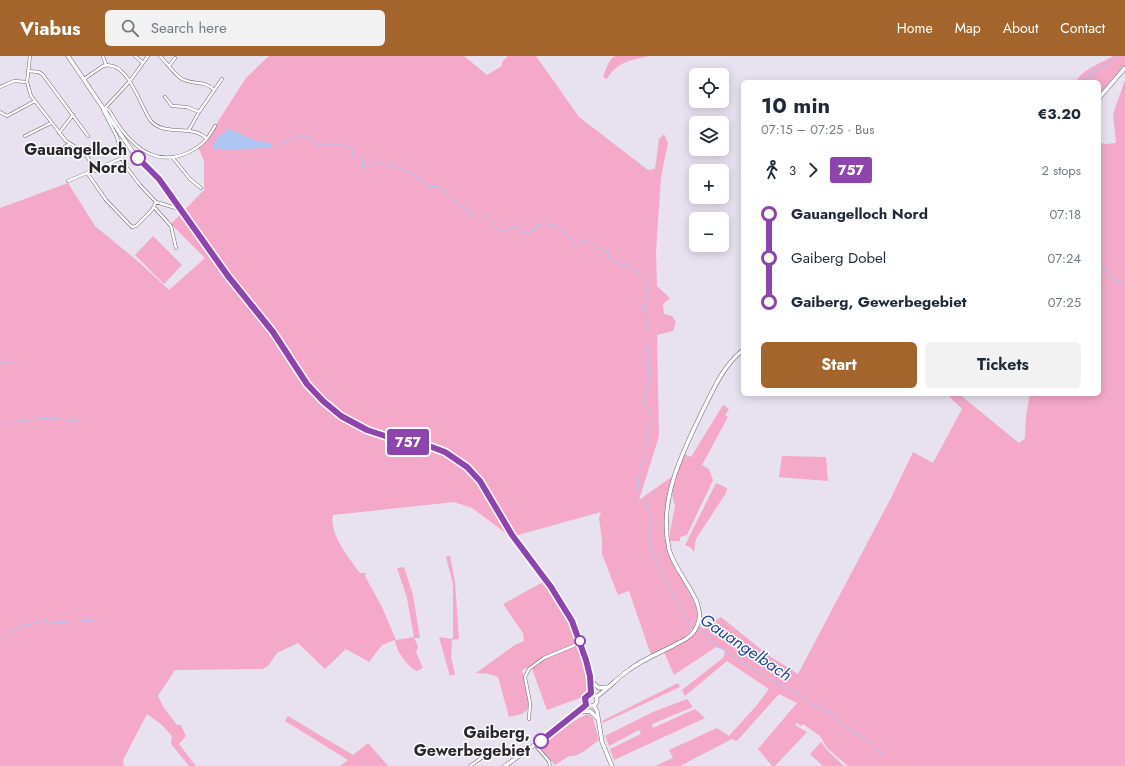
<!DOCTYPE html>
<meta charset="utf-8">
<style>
body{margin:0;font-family:Jost,sans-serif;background:#f2f2f3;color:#1f2937;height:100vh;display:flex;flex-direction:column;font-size:15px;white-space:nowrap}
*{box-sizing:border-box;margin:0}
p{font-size:13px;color:#747a83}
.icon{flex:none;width:22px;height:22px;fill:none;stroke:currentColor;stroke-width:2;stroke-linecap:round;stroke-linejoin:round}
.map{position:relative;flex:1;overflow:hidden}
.drawer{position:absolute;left:741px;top:24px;width:360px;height:316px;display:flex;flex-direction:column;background:#fff;border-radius:6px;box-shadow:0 2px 10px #0003}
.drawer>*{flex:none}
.badge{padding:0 8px;border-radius:3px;font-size:14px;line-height:26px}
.tools{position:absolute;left:689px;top:12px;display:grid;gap:8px}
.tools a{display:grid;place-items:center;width:40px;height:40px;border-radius:6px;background:#fff;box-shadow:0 2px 10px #0003;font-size:20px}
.map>.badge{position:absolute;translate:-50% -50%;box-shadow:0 0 0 2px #fff}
.legs{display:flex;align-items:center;gap:6px;height:44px;padding:0 20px;font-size:13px}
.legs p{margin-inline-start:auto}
.headline{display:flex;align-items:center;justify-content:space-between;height:68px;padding:0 20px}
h1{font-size:22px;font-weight:700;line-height:30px}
.action{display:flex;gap:8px;margin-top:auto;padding:8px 20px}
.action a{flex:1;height:46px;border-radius:6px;background:#a3652b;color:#fff;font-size:16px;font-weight:700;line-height:46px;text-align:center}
.action a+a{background:#f2f2f3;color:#1f2937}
ul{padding:0 20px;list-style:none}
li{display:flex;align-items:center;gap:14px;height:44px;font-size:15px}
li i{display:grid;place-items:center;width:6px;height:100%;margin:0 5px;background:currentColor}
li i::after{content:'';width:10px;height:10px;margin:-5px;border:3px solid;border-radius:50%;background:#fff}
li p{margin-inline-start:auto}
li:first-child i{background:linear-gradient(#0000 50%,currentColor 0)}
li:last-child i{background:linear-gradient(currentColor 50%,#0000 0)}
header{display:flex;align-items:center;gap:24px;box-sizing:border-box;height:56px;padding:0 20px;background:#a3652b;color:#fff}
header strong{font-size:19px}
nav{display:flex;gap:22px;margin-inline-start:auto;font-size:14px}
.search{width:280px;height:36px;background:#f2f2f3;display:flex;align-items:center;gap:10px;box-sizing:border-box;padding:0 14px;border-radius:6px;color:#747a83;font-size:15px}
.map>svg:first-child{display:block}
.green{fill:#f4a9c9}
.water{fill:#acc5f1}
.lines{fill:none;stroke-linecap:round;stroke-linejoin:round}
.stream{stroke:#acc5f1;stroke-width:1}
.street-casing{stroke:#6c6673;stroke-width:3.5}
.secondary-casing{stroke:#6c6673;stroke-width:4.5}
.street{stroke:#fff;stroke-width:2.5}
.secondary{stroke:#fff;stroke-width:3.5}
.line-1-casing{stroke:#fff;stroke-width:9}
.line-1{stroke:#8e44ad;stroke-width:6}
.stop-1-dot{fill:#fff;stroke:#8e44ad;stroke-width:2}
.labels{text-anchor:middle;stroke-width:3;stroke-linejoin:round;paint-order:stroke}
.stop-label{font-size:16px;font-weight:bold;fill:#29262c;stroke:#fff;text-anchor:end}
.water-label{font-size:17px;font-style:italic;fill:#1e499d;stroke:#fff}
</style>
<header>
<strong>Viabus</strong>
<div class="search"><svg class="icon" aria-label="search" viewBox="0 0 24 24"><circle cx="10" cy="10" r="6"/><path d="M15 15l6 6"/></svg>Search here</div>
<nav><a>Home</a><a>Map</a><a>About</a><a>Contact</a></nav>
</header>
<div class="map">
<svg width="1125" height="710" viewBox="0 0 1125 710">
<rect width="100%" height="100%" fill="#e8e1f0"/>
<path class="green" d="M 269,0 L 464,0 L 487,19 L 502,10 L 502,6 L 508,0 L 536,0 L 579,61 L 648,114 L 655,113 L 659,83 L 664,78 L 668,87 L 661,121 L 656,196 L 657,230 L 670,242 L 663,248 L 664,258 L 672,260 L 676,266 L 673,275 L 657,279 L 659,380 L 639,444 L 670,422 L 672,423 L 667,458 L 670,501 L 697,551 C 701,580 673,588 651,599 L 629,535 L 618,539 L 602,498 L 602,485 L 599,462 L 601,456 L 511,481 L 472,452 L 454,446 L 333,459 C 329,478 349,502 360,517 L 366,517 L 365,520 L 382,551 L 396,584 L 414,581 L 407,542 L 397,512 L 404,511 L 413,539 L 420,582 L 414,582 L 418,590 L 416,596 L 423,612 L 417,615 C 409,612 395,594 395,584 L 382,589 L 369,606 L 346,593 L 325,613 L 298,587 L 277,597 L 268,610 L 262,613 L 175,614 L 158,640 L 164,652 L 177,669 L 181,669 L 186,680 L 179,688 L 196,710 L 189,710 L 171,688 L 172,680 L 162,669 L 147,658 L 123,704 L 124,710 L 0,710 L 0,152 L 68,127 L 95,170 L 141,208 L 169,234 L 205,202 L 171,168 L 204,134 L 204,105 L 198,91 L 217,67 L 246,22 Z
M 615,0 L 649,0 C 629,5 618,5 607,23 L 603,21 C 606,14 608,4 615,0 Z
M 1113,0 L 1125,0 L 1125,9 L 1099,40 L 1099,26 L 1076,26 C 1083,12 1101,8 1113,0 Z
M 1125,24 L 1125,710 L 848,710 L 827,692 L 820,680 L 803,668 L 801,670 L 797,667 L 795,669 L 807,676 L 775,710 L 772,710 L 758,693 L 797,647 L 779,638 L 737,685 L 732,683 L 680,710 L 655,710 L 673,702 L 669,694 L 717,672 L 729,680 L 757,649 L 769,633 L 727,605 L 685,640 L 682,634 L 724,601 L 725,594 L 716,591 L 674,619 L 664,596 C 679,589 690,584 699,570 L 704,573 L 721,561 L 768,599 L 798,618 L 891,442 L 913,396 L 933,407 L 962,353 L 947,338 L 959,338 L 1019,387 L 1025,382 L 1026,360 L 1030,338 L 1099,338 L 1099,86 L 1105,88 L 1116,87 L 1113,58 Z
M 153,180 L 182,209 L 164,228 L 135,199 Z
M 723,349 L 729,353 L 725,359 L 728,361 L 702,409 L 709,413 L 713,424 L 687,479 L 680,481 L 680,485 L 670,485 L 670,476 L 675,450 L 672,439 L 679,407 L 684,398 L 691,401 Z
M 782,400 L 826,401 L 828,425 L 779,421 Z
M 716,427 L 727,432 L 726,437 L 696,483 L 694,496 L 691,492 L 685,489 Z
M 450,500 L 455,526 L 459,583 L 452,584 L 451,601 L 455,618 L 450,620 L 439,581 L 453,583 L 453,528 L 446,501 Z
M 545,525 C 564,554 591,598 589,635 L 583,641 L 547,654 L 531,610 L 522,614 L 529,644 L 529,652 L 522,658 L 509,661 L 498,621 L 489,618 L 476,617 L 515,589 L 524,585 L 523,577 L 503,548 Z
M 678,627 L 680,631 L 603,667 L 602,665 Z
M 687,643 L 693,651 L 652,668 L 653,672 L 695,653 L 705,662 L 614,704 L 610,693 L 641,678 L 639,674 L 609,690 L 605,680 L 653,656 Z
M 588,658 L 593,662 L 599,684 C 591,690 578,702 569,700 L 555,709 L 541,694 L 543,687 L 579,662 Z
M 288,660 L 353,699 L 368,687 L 388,710 L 340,710 L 348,704 L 285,665 Z
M 821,686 L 827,694 L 844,710 L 823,710 L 810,698 Z"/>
<path class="water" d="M 227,72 L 257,85 L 270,87 L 273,90 L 270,92 L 214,94 L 214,88 L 217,81 L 224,77 Z"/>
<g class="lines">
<path class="stream" d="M 1082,26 L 1091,16 L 1102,11
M 1087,26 L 1103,11 L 1119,0
M 272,91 L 276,92 L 284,85 L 302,80 L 307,80 L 319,89 L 344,89 L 352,92 L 352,101 L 363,102 L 362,111 C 368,112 373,107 380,107 C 391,106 423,121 429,131 L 437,130 L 444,133 C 451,148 464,147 472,158 L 485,157 C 487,165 495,167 498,174 L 508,174 L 516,170 L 521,176 L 529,178 L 538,169 L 546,167 L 558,171 L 569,180 L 574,188 L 579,188 L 586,184 L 593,189
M 597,192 L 609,195 L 609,202 L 618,207 L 631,210 L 650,226 L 644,251 L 647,259 L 650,280 L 648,297 L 649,329 L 644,343 L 645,349 L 652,361 L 646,386 L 645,401 L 640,411 L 637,445
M 1099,201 L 1111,223 L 1125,226
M 0,306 L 11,306
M 0,366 L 2,366
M 8,366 L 49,362 L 78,365
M 647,441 L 650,459 L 650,491 L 662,517 L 691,571 L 707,578 L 711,585 L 719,591 L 773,625 L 800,639 L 812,648 L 836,659 L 840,667 L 863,681 L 881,697
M 0,580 L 9,579 L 17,572 L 46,564 L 54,567 L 94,564"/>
<g class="street-casing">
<path id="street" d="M 30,0 L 27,26 L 31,40 L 66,85 L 85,97 L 96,115
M 103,0 L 106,9
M 135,0 L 142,6
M 160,0 C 167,7 174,18 182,23 C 193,29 205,24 214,34
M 169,10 L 175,2
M 28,15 L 39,16 L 43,19 L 88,80
M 84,23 L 103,10 C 128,2 141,53 151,65 C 165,81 191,68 206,82
M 0,31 L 14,25 L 27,26
M 165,41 L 172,50 L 187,51 L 199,56
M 104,52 L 109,54 C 125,83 151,113 187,97 C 201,91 208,83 215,70
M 105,52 L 130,25 L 148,0
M 103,54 L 117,81 L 124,108 L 140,129 L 156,146 L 182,154
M 0,56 L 7,60 L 35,45
M 189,74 L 199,56 L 222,23
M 59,77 L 73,59
M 25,80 L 51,67
M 54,98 L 69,88
M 173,102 L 190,123 L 201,132
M 88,118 L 106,144 L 132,171 L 136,170 L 152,154 L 156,146
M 68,125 L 122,102
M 154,151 L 171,170 L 176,192
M 529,663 L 530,647 L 525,621 L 529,613 L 544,602 L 580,587
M 535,689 L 549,705 L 550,710
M 470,710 L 487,698"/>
</g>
<g class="secondary-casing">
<path id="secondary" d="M 68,0 L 132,95 L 159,123 L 228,220 L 273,276 L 307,328 L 323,345 L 341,360 L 367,374 L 391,382 L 429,390 L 445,396 L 467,411 L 480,425 L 512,479 L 551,531 L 572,565 L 588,611 L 591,638
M 1099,42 L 1125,12
M 591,625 L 599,632 L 608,631
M585 644a6 6 0 1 1 12 0a6 6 0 1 1-12 0Z
M 596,641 C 608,633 617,622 629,614 C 644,602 663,596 680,586 C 687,583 694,578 697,570 C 709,546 675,519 669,493 C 658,444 682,397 703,354 C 714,332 723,310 743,294
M 594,650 L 597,655 L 602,686 L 612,710
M 579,656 L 590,655 L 597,662
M 505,710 L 560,671 L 586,649"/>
</g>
<use href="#street" class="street"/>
<use href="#secondary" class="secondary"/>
</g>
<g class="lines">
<g class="line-1-casing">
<path id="line-1" d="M 138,102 L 159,123 L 228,220 L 273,276 L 307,328 L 323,345 L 341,360 L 367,374 L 391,382 L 429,390 L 445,396 L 467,411 L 480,425 L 512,479 L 551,531 L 572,565 L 586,604 L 590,620 L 591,637 L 585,642 L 586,649 L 541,685"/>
</g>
<use href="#line-1" class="line-1"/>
</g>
<g class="stop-1-dot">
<circle cx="138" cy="102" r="7"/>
<circle cx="580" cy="585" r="5"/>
<circle cx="541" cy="685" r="7"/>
</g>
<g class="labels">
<g class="stop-label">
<text x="127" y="99">Gauangelloch<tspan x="127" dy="18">Nord</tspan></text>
<text x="530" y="682">Gaiberg,<tspan x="530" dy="18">Gewerbegebiet</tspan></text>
</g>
<g class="water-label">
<text transform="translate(746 591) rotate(34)" y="6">Gauangelbach</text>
</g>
</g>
</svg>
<div class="tools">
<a><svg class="icon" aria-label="locate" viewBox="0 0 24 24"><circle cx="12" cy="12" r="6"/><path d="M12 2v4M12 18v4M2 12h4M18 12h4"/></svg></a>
<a><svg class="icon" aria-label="layers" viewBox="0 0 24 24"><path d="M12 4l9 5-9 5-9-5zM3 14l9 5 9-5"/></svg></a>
<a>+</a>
<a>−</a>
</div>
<b class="badge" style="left:408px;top:386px;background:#8e44ad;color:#fff">757</b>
<section class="drawer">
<div class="headline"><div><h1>10 min</h1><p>07:15 – 07:25 · Bus</p></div><b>€3.20</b></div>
<div class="legs"><svg class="icon" aria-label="walk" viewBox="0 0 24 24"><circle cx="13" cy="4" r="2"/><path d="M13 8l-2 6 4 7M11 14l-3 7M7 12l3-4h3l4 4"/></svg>3<svg class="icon" aria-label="forward" viewBox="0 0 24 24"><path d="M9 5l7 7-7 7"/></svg><b class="badge" style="background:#8e44ad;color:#fff">757</b><p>2 stops</p></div>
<ul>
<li><i style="color:#8e44ad"></i><b>Gauangelloch Nord</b><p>07:18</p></li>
<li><i style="color:#8e44ad"></i><span>Gaiberg Dobel</span><p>07:24</p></li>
<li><i style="color:#8e44ad"></i><b>Gaiberg, Gewerbegebiet</b><p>07:25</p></li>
</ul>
<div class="action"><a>Start</a><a>Tickets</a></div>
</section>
</div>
